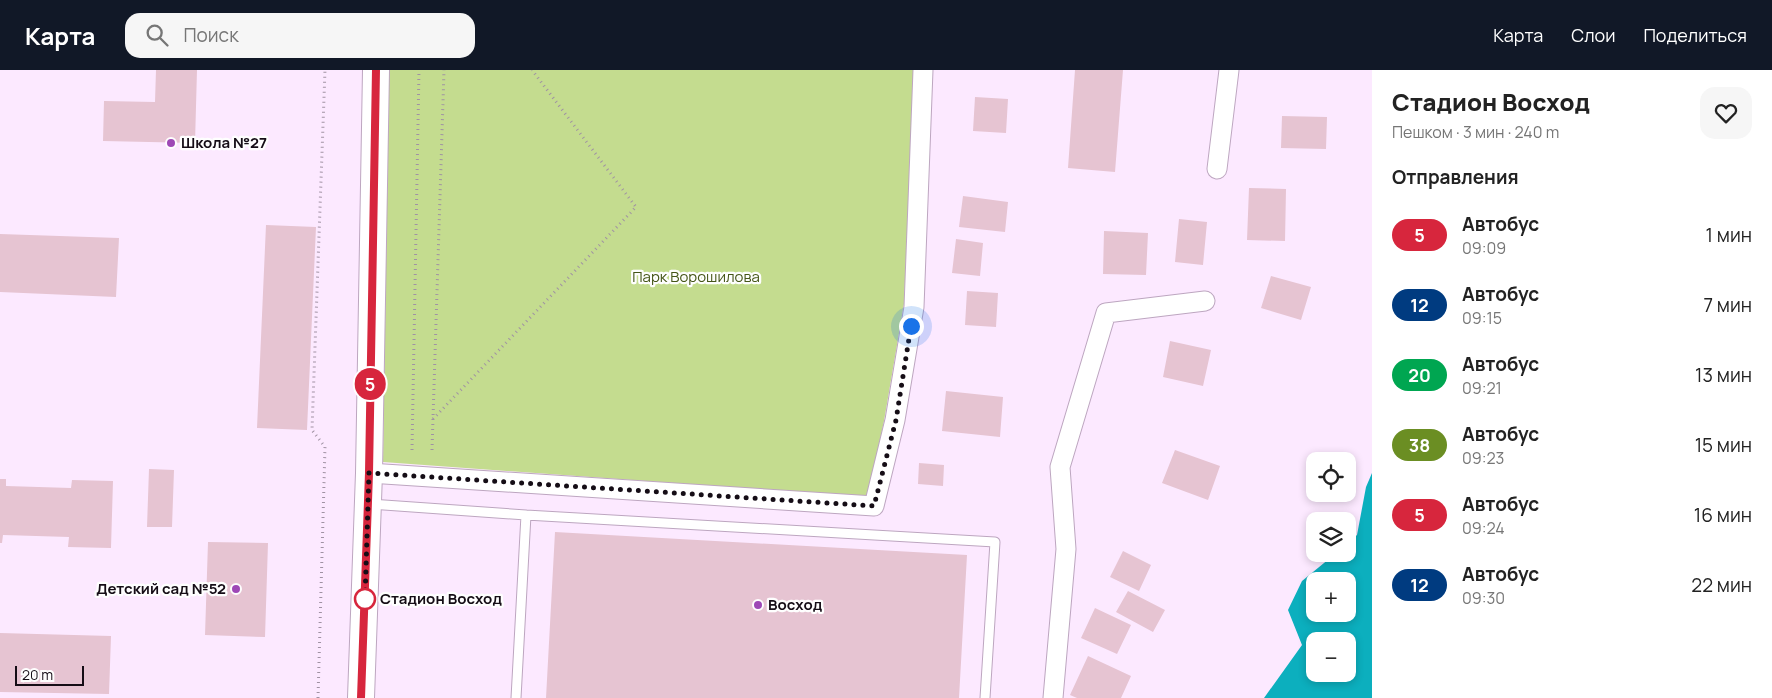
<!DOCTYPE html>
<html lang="ru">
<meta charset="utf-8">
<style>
body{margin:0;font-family:Manrope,sans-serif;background:#f6f6f6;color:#222;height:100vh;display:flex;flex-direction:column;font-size:19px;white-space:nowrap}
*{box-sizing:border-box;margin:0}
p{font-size:16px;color:#767676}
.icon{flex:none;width:28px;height:28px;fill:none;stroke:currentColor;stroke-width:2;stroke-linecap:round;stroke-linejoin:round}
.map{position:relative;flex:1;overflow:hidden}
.sheet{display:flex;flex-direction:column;background:#fff;width:400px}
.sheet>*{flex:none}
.badge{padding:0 10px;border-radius:16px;font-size:18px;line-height:32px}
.controls{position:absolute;left:1306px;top:382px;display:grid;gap:10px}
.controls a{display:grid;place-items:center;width:50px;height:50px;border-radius:10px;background:#fff;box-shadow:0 2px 8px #0003;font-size:25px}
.scale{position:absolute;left:15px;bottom:12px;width:69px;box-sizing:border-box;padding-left:5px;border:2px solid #150d16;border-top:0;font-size:14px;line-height:18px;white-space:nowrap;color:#150d16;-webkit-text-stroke:4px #fefefe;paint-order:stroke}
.you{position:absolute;width:25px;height:25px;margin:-12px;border:4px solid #fff;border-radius:50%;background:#1a73e8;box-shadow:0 0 0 8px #1a73e833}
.map>.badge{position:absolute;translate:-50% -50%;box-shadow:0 0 0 2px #fff}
h2{padding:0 20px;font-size:19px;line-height:45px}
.round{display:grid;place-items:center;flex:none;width:52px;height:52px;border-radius:15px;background:#f6f6f6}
.headline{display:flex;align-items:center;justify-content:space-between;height:85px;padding:0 20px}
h1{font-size:24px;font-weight:800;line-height:38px}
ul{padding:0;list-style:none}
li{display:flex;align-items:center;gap:15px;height:70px;padding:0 20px}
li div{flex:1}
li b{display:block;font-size:19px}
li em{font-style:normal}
li .badge{min-width:55px;font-weight:700;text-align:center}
header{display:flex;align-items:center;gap:30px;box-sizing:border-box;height:70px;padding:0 25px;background:#111827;color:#fff}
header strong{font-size:24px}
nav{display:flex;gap:28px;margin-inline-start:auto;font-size:18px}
.search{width:350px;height:45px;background:#f6f6f6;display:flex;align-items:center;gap:12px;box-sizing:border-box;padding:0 18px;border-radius:15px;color:#767676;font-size:19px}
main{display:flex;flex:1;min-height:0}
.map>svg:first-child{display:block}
.green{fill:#c4dc8f}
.water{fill:#0cafbe;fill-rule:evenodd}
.building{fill:#e6c4d2}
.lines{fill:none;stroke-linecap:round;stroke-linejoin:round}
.service-casing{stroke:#bda6c0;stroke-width:11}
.minor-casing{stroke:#bda6c0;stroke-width:21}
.secondary-casing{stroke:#bda6c0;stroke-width:28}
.path{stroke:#a092a3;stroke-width:3;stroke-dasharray:1 4;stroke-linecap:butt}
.service{stroke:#fff;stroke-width:9}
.minor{stroke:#fff;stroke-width:19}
.secondary{stroke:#fff;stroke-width:26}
.line-casing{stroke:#fff;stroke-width:11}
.line{stroke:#d7263d;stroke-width:8}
.walk{stroke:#150d16;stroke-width:5;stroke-dasharray:0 9}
.poi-dot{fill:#9e48b6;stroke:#fefefe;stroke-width:2}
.stop-dot{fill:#fff;stroke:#d7263d;stroke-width:2.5}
.labels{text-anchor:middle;stroke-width:4.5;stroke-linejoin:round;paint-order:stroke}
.poi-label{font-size:15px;font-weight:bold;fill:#150d16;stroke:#fefefe;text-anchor:start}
.park-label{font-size:15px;fill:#455618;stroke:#fefefe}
.stop-label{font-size:15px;font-weight:bold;fill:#150d16;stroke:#fefefe;text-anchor:start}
</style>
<header>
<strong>Карта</strong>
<div class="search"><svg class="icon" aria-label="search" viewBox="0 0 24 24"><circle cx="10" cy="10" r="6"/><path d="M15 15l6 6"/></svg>Поиск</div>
<nav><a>Карта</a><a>Слои</a><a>Поделиться</a></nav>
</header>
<main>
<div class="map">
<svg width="1372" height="628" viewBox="0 0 1372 628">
<rect width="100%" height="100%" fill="#fce9ff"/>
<path class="green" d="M 389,0 L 914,0 L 904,234 L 884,351 L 868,427 L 383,392 Z"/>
<path class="water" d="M 1372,403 L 1372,628 L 1264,628 L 1302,575 L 1288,540 L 1302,511 L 1335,484 L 1348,484 L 1348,473 L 1357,465 L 1366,417 ZM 1315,511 L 1348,511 L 1348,544 L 1315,544 ZM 1315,571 L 1348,571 L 1348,604 L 1315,604 Z"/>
<path class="building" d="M 156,0 L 197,0 L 195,73 L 103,71 L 104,31 L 155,32 Z
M 1075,0 L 1123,0 L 1115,102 L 1068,98 Z
M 975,27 L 1008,29 L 1006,63 L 973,61 Z
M 1282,46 L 1327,47 L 1326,79 L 1281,78 Z
M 1249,118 L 1286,119 L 1285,171 L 1247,170 Z
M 963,126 L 1008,132 L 1005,162 L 959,157 Z
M 1179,149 L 1207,152 L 1203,195 L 1175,192 Z
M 266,155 L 316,157 L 307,360 L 257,358 Z
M 1104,161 L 1148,163 L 1146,205 L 1103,204 Z
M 0,164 L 119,168 L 116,227 L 0,222 Z
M 956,169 L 983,173 L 980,206 L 952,203 Z
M 1271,206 L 1311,217 L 1301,250 L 1261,238 Z
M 967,221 L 998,223 L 996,257 L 965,255 Z
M 1170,271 L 1211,280 L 1203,316 L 1163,307 Z
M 946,321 L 1003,327 L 1000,367 L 942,361 Z
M 1175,380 L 1220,396 L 1208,430 L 1162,413 Z
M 919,393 L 944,395 L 943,416 L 918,414 Z
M 149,399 L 174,400 L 172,457 L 147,457 Z
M 0,409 L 6,409 L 6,416 L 71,418 L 72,410 L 113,411 L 111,478 L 68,477 L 69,467 L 3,465 L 2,473 L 0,473 Z
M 555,462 L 967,485 L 959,628 L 546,628 Z
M 208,472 L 268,473 L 265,567 L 205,565 Z
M 1123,481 L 1151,495 L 1139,521 L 1110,507 Z
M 1128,521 L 1165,540 L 1153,562 L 1116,542 Z
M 1095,538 L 1131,555 L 1117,584 L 1081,568 Z
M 0,563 L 111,566 L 109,624 L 0,622 Z
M 1088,586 L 1131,606 L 1121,628 L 1077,628 L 1070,625 Z"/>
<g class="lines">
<g class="service-casing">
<path id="service" d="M 370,434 L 526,445 L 516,628
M 526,445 L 995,472 L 985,628"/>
</g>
<g class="minor-casing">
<path id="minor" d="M 1217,99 L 1229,0
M 369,403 L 874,436 L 895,350 L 914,237 L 923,0
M 1053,628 L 1066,479 L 1060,397 L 1106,243 L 1205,231"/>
</g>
<g class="secondary-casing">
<path id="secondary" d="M 361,628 L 369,403 L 376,0"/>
</g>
<path class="path" d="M 433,349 L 636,137 L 532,0
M 412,380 L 419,0
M 432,380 L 444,0
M 318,628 L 325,377 L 312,360 L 325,0"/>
<use href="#service" class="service"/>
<use href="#minor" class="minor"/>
<use href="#secondary" class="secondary"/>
</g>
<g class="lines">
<g class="line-casing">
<path id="line" d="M 361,628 L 369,403 L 376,0"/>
</g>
<use href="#line" class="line"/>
<path class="walk" d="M 365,529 L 369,403 L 874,436 L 896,350 L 911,256"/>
</g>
<g class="poi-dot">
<circle cx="171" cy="73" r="5"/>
<circle cx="236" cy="519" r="5"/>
<circle cx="758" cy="535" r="5"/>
</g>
<circle class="stop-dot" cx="365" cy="529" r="10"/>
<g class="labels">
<g class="poi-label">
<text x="181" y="78">Школа №27</text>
<text x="226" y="524" text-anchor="end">Детский сад №52</text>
<text x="768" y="540">Восход</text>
</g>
<g class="park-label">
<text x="696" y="212">Парк Ворошилова</text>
</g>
<g class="stop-label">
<text x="380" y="534">Стадион Восход</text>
</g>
</g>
</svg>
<div class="controls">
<a><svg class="icon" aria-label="locate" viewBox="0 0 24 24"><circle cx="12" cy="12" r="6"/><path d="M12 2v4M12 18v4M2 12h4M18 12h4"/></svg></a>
<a><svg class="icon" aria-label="layers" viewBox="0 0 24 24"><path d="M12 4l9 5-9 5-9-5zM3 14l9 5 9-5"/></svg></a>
<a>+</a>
<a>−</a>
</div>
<div class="scale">20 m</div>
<div class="you" style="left:911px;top:256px"></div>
<b class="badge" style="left:370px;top:314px;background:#d7263d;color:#fff">5</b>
</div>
<section class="sheet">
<div class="headline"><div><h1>Стадион Восход</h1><p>Пешком · 3 мин · 240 m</p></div><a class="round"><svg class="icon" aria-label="heart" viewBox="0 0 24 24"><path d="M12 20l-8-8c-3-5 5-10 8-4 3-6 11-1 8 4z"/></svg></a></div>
<h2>Отправления</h2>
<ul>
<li><span class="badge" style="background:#d7263d;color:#fff">5</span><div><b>Автобус</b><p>09:09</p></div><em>1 мин</em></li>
<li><span class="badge" style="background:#003b80;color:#fff">12</span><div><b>Автобус</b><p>09:15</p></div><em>7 мин</em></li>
<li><span class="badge" style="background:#00a651;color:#fff">20</span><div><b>Автобус</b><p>09:21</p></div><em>13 мин</em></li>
<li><span class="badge" style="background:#6b8e23;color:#fff">38</span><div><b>Автобус</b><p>09:23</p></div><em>15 мин</em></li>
<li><span class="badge" style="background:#d7263d;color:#fff">5</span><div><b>Автобус</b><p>09:24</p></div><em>16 мин</em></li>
<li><span class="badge" style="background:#003b80;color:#fff">12</span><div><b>Автобус</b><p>09:30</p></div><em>22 мин</em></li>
</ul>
</section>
</main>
